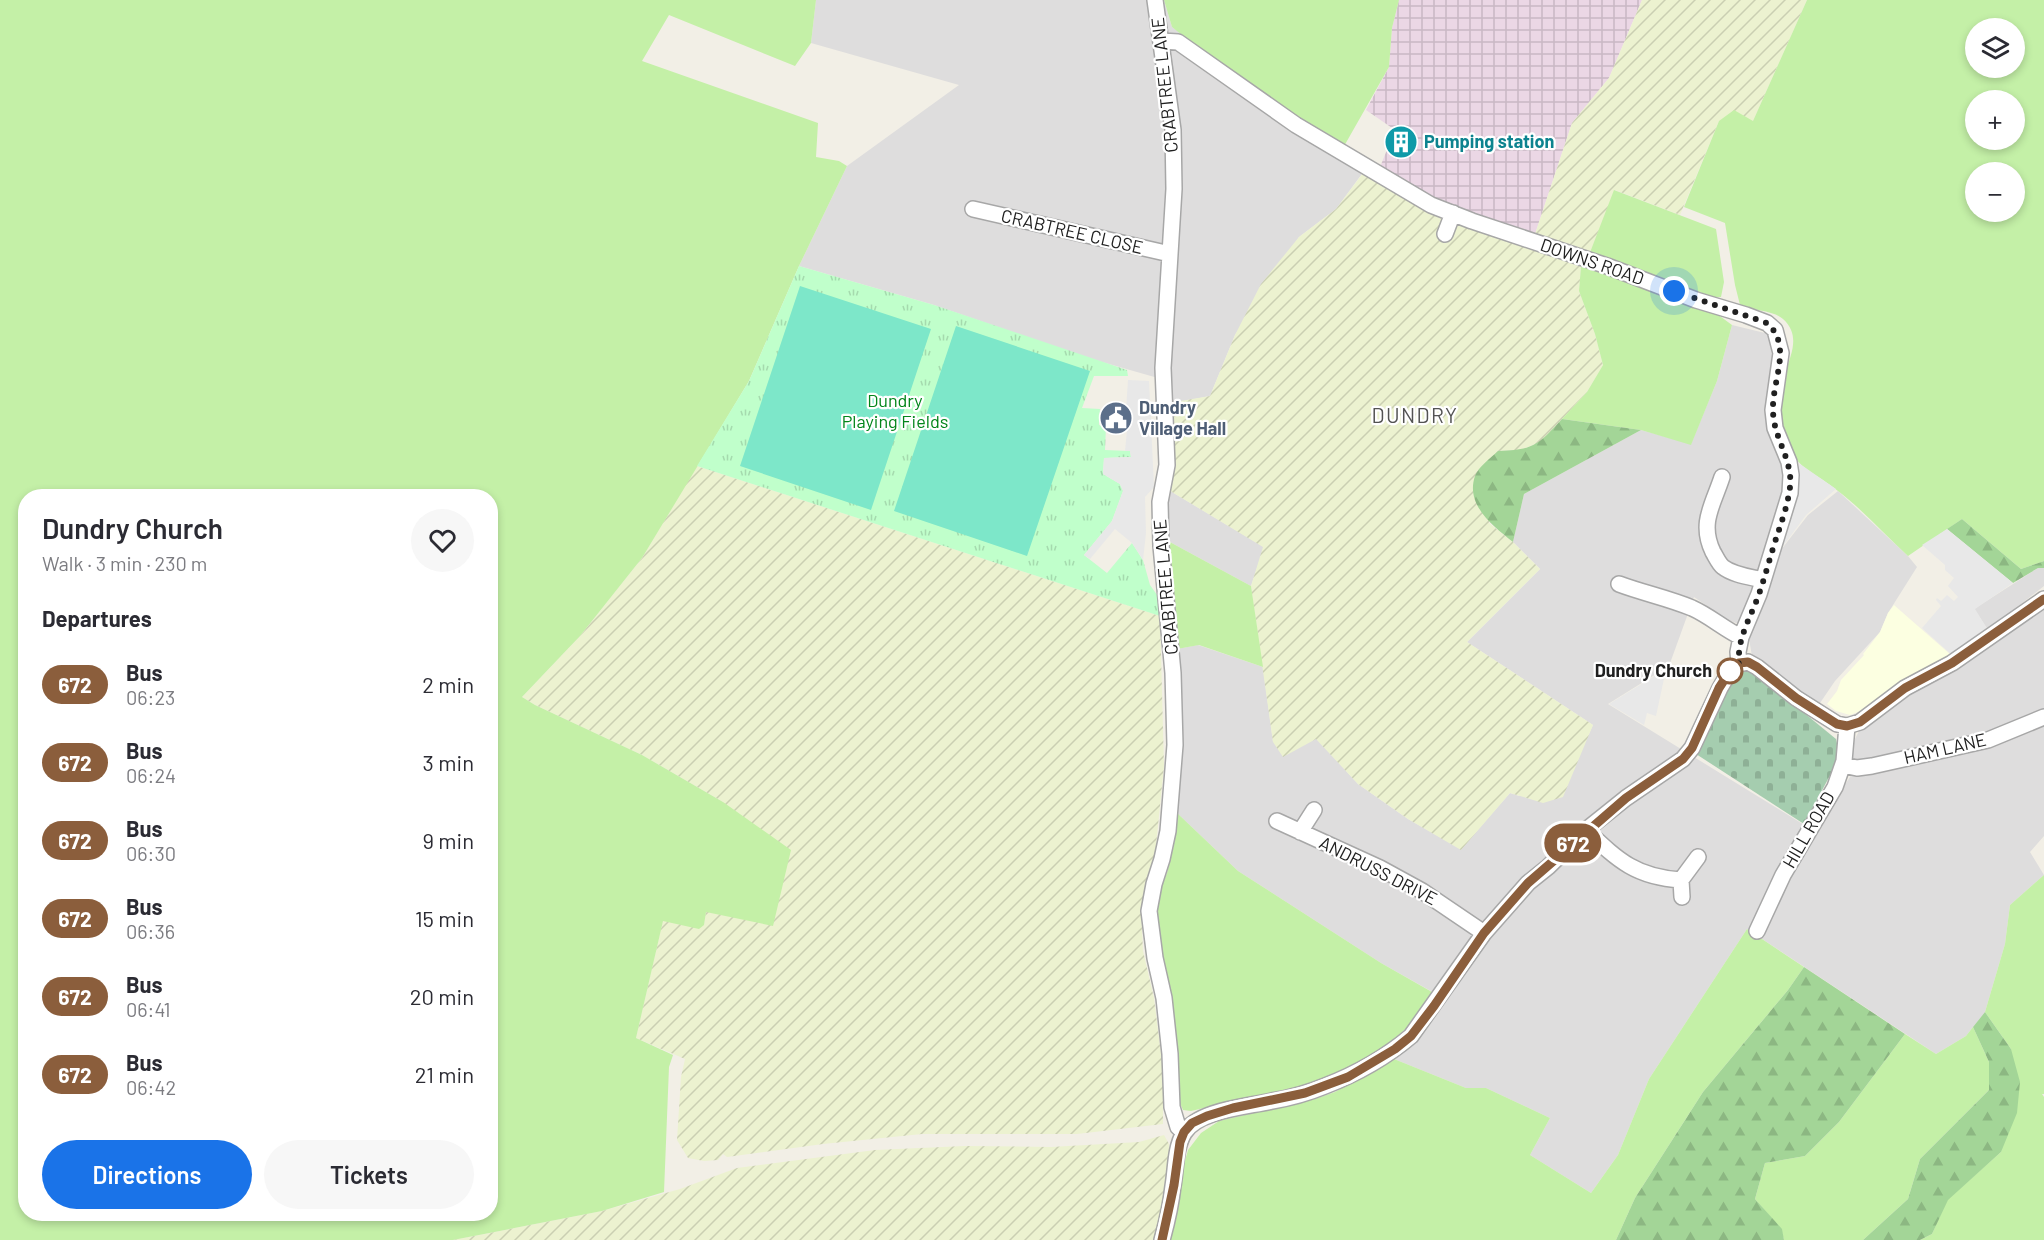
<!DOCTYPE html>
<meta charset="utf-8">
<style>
body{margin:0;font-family:Barlow,sans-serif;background:#f7f7f7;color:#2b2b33;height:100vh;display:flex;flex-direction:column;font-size:22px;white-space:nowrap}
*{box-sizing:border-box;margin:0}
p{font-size:20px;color:#7c7c81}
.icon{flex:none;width:33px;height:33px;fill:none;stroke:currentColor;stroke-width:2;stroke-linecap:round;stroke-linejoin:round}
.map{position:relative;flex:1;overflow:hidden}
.drawer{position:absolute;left:18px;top:489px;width:480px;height:732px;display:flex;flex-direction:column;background:#fff;border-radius:24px;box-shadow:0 3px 9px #0003}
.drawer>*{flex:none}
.badge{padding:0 12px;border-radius:20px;font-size:21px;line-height:39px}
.buttons{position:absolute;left:1965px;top:18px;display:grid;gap:12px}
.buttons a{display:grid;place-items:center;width:60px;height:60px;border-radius:50%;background:#fff;box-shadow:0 3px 9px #0003;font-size:30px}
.you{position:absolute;width:30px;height:30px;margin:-15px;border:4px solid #fff;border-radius:50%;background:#1a73e8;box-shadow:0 0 0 9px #1a73e833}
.map>.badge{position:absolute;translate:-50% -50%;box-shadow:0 0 0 3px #fff}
h2{padding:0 24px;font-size:22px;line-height:54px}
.round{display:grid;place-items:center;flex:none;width:63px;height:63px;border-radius:32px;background:#f7f7f7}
.summary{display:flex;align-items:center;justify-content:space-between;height:102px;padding:0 24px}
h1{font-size:28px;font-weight:600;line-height:45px}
.cta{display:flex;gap:12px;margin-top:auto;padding:12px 24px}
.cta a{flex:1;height:69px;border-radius:36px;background:#1a73e8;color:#fff;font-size:24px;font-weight:600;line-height:69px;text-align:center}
.cta a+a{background:#f7f7f7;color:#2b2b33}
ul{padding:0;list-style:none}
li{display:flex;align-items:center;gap:18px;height:78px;padding:0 24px}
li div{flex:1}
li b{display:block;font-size:22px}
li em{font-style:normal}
li .badge{min-width:66px;font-weight:700;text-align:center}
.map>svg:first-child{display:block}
.residential{fill:#dedddd}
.industrial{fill:url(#industrial-grid)}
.education{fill:#fcffe1}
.farmland{fill:url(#farmland-furrows)}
.grass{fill:#c4f0a7;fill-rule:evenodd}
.forest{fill:url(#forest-firs)}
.cemetery{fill:url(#cemetery-stones)}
.park{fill:url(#park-tufts)}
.pitch{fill:#7de7c9}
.parking{fill:#e8e8e8}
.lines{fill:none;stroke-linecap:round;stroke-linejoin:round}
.minor-casing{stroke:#a7a7a7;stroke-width:18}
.minor{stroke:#fff;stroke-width:15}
.line-casing{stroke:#fff;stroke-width:14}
.line{stroke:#8b5e3c;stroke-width:9}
.walk{stroke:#202020;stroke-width:6;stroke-dasharray:0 10.8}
.stop-dot{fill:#fff;stroke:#8b5e3c;stroke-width:3}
.labels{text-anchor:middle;stroke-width:4.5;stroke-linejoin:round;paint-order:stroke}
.street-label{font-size:18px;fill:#202020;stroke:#fff}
.culture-label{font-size:18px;font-weight:bold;fill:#0d838f;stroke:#fff;text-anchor:start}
.park-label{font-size:18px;fill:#02851a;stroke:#fff}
.service-label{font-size:18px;font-weight:bold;fill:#4e5e75;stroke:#fff;text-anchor:start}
.stop-label{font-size:18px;font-weight:bold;fill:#202020;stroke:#fff;text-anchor:end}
.quarter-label{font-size:21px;letter-spacing:1.5px;fill:#535353;stroke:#fff}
</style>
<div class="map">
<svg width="2044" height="1240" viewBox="0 0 2044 1240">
<defs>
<pattern id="industrial-grid" width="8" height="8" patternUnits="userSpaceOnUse" patternTransform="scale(1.5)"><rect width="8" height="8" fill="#ebd7e5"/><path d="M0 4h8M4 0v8" fill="none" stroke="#c9b8c4"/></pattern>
<pattern id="farmland-furrows" width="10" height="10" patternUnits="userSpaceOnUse" patternTransform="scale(1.5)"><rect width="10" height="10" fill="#ecf2d0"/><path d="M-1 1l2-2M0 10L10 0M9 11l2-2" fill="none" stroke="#cacfb2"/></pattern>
<pattern id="forest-firs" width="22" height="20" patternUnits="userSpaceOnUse" patternTransform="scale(1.5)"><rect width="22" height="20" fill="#a3d597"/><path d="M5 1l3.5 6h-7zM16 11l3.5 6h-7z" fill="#8cb782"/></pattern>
<pattern id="cemetery-stones" width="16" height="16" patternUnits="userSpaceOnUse" patternTransform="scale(1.5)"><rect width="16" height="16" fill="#a5cdaf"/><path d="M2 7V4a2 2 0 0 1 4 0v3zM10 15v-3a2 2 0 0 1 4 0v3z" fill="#8eb096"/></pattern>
<pattern id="park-tufts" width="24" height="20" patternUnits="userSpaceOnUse" patternTransform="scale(1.5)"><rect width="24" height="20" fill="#c0ffcb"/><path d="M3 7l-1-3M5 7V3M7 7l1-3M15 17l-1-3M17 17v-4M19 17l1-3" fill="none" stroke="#a5daae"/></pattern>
</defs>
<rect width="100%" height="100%" fill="#f2efe6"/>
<path class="residential" d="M 816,0 L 1164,0 L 1172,27 L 1370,163 L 1336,209 L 1299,237 L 1235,335 L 1210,396 L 1158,406 L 1158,378 L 1088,358 L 934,305 L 799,266 L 847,166 L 959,85 L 811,43 Z
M 1732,325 L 1765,333 L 1774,340 L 1775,351 L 1767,401 L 1777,456 L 1784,467 L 1777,555 L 1808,515 L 1838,491 L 1908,556 L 1917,567 L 1888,613 L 1880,632 L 1835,681 L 1820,703 L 1799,693 L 1752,656 L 1749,639 L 1751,629 L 1726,619 L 1694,597 L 1669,666 L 1608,704 L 1814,831 L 1858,765 L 1851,755 L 1850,749 L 1859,731 L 1913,688 L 2044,608 L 2044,836 L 2030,852 L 2044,875 L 2010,905 L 2005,944 L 1985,1012 L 1966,1036 L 1936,1054 L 1747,929 L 1649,1079 L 1618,1155 L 1591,1193 L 1530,1155 L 1550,1118 L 1486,1088 L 1466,1088 L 1394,1059 L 1419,1038 L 1445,999 L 1381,963 L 1238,871 L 1176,812 L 1177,649 L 1198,645 L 1263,667 L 1273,742 L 1316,738 L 1358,784 L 1408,819 L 1461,849 L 1510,793 L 1519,796 L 1579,755 L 1593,725 L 1467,642 L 1540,569 L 1513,542 L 1524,494 L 1641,430 L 1691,444 L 1717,381 Z
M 1167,489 L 1264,547 L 1251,586 L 1168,541 Z
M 2038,568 L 2044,568 L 2044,586 L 1988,630 L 1974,609 Z"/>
<path class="industrial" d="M 1399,0 L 1642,0 L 1609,78 L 1572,123 L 1534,237 L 1435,199 L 1380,167 L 1395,130 L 1366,110 L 1389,67 L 1392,28 Z"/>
<path class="education" d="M 1894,605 L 1951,655 L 1901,682 L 1863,710 L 1850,715 L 1836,711 L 1827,704 L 1837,691 L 1841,680 L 1864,655 L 1863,654 L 1880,632 L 1888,613 Z"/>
<path class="farmland" d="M 1642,0 L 1807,0 L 1753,121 L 1719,121 L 1680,215 L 1615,190 L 1589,255 L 1534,237 L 1572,123 L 1609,78 Z
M 1363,173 L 1581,266 L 1579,291 L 1595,334 L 1603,365 L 1587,392 L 1542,441 L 1522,450 L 1498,451 L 1489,523 L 1513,542 L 1540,569 L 1467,642 L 1593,725 L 1563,797 L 1543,803 L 1510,793 L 1461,850 L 1408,819 L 1358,784 L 1316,739 L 1283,757 L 1273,742 L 1251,586 L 1263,547 L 1167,489 L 1169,403 L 1210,396 L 1235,335 L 1261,284 L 1299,237 L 1336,209 Z
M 697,466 L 1160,616 L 1164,766 L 1155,856 L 1147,879 L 1141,910 L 1143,951 L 1154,998 L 1163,1070 L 1163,1124 L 1077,1134 L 922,1134 L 823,1144 L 727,1157 L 723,1154 L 718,1160 L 704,1161 L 688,1158 L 677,1140 L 681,1077 L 685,1059 L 636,1038 L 663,920 L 704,924 L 723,802 L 642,755 L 535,705 L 522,697 L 580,636 L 642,558 Z
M 1164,1135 L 1169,1144 L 1169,1164 L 1165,1200 L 1155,1240 L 453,1240 L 602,1211 L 680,1189 L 737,1168 L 875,1150 L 965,1146 L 1051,1147 L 1139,1142 Z"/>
<path class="grass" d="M 0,0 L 816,0 L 811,43 L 795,66 L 669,15 L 642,61 L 818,123 L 816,157 L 839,161 L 847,166 L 799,266 L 749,381 L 642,558 L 580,636 L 522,697 L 535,705 L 642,755 L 723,802 L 791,850 L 773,926 L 706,912 L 704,925 L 699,929 L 663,921 L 636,1038 L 673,1055 L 669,1067 L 664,1192 L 602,1211 L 453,1240 L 0,1240 ZM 26,496 L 490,496 L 490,1214 L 26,1214 Z
M 1164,0 L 1399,0 L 1392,28 L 1389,67 L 1343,148 L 1223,68 L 1172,27 Z
M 1807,0 L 2044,0 L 2044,561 L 2021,569 L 1962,519 L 1908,556 C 1885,535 1863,510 1838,491 C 1823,478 1803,471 1792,454 C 1785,442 1780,424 1779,410 C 1778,399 1782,381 1786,370 C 1792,353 1800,334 1783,319 C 1773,310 1753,311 1740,305 L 1735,285 L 1725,223 L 1684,207 L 1719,121 L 1734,110 L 1753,121 ZM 1976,28 L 2014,28 L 2014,68 L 1976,68 ZM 1976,100 L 2014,100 L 2014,140 L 1976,140 ZM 1976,172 L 2014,172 L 2014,212 L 1976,212 Z
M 1614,190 L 1716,229 L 1724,282 L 1721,297 L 1714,297 L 1589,255 Z
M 1581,266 L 1717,314 L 1732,325 L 1717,381 L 1691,445 L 1641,430 L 1562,419 L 1587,392 L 1603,365 L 1595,334 L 1579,291 Z
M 1168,541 L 1251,586 L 1263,667 L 1199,645 L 1177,649 Z
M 1176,812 L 1238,871 L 1381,963 L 1432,992 L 1410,1025 L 1384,1048 L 1346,1069 L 1309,1084 L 1191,1111 L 1183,1110 L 1179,1101 L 1169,991 L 1157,923 L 1157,898 L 1167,873 L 1174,845 Z
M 2044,875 L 2044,1094 L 2042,1094 L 2044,1097 L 2044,1240 L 1920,1240 L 1932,1234 L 1947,1200 L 2001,1152 L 2011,1049 L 1985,1012 L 2005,944 L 2010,905 Z
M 1747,929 L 1804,967 L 1788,990 L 1703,1092 L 1635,1198 L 1616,1240 L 1170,1240 L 1174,1225 L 1182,1171 L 1188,1150 L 1201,1133 L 1219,1121 L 1315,1099 L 1335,1092 L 1394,1059 L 1466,1088 L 1486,1088 L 1550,1118 L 1530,1155 L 1591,1193 L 1618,1155 L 1649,1079 Z
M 1973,1027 L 1989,1062 L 1989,1090 L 1920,1159 L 1908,1199 L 1863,1240 L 1784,1240 L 1781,1229 L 1755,1199 L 1765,1163 L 1805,1156 L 1839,1122 L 1905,1034 L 1936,1054 L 1966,1036 Z"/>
<path class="forest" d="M 1562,419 L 1641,430 L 1524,494 L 1513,542 C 1493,526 1465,505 1475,476 C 1478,467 1491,458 1498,451 C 1534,450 1538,445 1562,419 Z
M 1962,519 L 2021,569 L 2044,561 L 2044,568 L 2038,568 L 2013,583 L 1947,529 Z
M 1804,967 L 1905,1034 L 1839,1122 L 1805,1156 L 1765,1163 L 1755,1199 L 1782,1229 L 1784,1240 L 1616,1240 L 1635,1198 L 1703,1092 L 1788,990 Z
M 1985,1012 L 2011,1049 L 2020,1082 L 2017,1113 L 2001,1152 L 1948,1200 L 1932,1234 L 1920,1240 L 1863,1240 L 1908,1199 L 1920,1159 L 1989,1090 L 1989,1062 L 1973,1027 Z"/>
<path class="cemetery" d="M 1743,671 L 1753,671 L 1836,739 L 1839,752 L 1834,768 L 1804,824 L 1696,754 L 1733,674 Z"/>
<path class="park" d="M 799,266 L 934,305 L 1127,370 L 1128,376 L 1094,376 L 1082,408 L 1100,409 L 1099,425 L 1106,426 L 1105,450 L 1130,451 L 1131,457 L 1104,458 L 1103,474 L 1120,484 L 1123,491 L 1112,521 L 1084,555 L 1107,573 L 1132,543 L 1143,560 L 1150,585 L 1160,599 L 1160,616 L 697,466 L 749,381 Z"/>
<path class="pitch" d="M 800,286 L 931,329 L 871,510 L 740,466 Z
M 956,326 L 1090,371 L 1027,556 L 894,511 Z"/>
<path class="parking" d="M 1128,380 L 1149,381 L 1154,487 L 1145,497 L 1146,533 L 1143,560 L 1132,543 L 1115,529 L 1090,559 L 1084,555 L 1112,521 L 1123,491 L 1120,484 L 1103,474 L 1104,458 L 1131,457 L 1130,451 L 1125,451 L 1129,410 L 1126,410 Z
M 1800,464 L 1836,489 L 1806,515 L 1781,549 L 1794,475 Z
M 1947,529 L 2013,583 L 1975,609 L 1988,630 L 1954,657 L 1922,628 L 1941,606 L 1936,600 L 1937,598 L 1941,601 L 1947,595 L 1954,601 L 1958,597 L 1948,586 L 1954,578 L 1945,570 L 1945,565 L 1922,545 Z
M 1661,672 L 1665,674 L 1656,716 L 1647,713 L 1644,725 L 1609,704 Z"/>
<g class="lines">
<g class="minor-casing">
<path id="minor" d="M 1155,0 L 1173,130 L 1174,189 L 1163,368 L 1167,465 L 1160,502 L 1161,546 L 1173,673 L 1175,745 L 1168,831 L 1162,859 L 1154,884 L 1149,911 L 1155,958 L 1164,998 L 1170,1054 L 1172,1107 L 1178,1127 L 1184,1133
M 1162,41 L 1178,42 L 1296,125 L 1431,205 L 1472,221 L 1607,266 L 1696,300 L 1746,315 L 1767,323 L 1775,330 L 1781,353 L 1773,410 L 1775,428 L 1789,462 L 1791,475 L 1790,493 L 1759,594 L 1741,637 L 1738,652 L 1739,664
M 973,209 L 1170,254
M 1445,234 L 1453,213
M 1722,477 C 1713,505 1699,523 1713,552 C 1716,557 1719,564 1723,567 C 1733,575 1751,577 1763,580
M 1619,584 C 1643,593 1668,598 1692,608 C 1710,616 1724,629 1741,637
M 1843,765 L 1857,768 L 1872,766 L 1988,740 L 2044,717
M 1277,821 L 1380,868 L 1422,891 L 1484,933
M 1586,830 C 1618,860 1635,877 1681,880
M 1300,832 L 1314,810
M 1682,897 L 1681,880 L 1698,857
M 1757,931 L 1783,875 L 1835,787 L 1844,761 L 1847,726
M 1162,1240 C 1167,1222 1171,1204 1173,1186 C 1176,1169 1175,1148 1184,1133 C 1198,1110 1247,1107 1272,1101 C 1290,1098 1308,1093 1325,1086 C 1356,1074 1385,1058 1411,1036 L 1484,933 L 1528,883 L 1548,867 L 1586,830 L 1626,798 L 1683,759 L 1692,748 L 1720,688 L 1730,671 L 1739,664 L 1748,662 L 1757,667 L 1796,698 L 1837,724 L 1847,726 L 1860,722 L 1905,688 L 1952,663 L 2044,599"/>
</g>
<use href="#minor" class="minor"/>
</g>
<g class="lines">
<g class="line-casing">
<path id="line" d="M 1162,1240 L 1174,1185 L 1180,1142 L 1184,1132 L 1192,1123 L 1207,1116 L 1233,1108 L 1305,1093 L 1348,1077 L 1395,1049 L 1411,1036 L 1434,1006 L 1484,933 L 1528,883 L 1626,798 L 1683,759 L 1692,748 L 1719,688 L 1730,671 L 1739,663 L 1748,662 L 1757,667 L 1796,698 L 1837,724 L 1847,726 L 1860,722 L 1905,688 L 1952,663 L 2044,599"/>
</g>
<use href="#line" class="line"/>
<path class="walk" d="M 1674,291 L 1767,323 C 1793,346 1772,380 1773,410 C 1773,440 1796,462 1789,493 C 1787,507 1782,520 1778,533 C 1771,553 1766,574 1759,594 C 1751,617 1737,638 1739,663 L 1730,671"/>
</g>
<defs>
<g id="building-disc" transform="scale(1.725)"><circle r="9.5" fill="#0f9aa8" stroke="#fff"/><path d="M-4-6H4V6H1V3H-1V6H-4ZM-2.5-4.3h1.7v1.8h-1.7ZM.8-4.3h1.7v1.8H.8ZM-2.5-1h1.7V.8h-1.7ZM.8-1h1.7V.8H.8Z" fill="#fff"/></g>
<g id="civic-disc" transform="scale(1.725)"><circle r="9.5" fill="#5c6f8a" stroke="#fff"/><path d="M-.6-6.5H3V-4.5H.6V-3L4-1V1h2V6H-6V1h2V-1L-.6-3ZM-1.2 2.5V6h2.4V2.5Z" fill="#fff"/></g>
</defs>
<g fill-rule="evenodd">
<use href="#building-disc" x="1401" y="142"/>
<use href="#civic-disc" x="1116" y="418"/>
</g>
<circle class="stop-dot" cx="1730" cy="671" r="12"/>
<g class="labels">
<g class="street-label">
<text transform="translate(1165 85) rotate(-96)" y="6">CRABTREE LANE</text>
<text transform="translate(1072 232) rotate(13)" y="6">CRABTREE CLOSE</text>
<text transform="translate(1592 262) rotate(19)" y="6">DOWNS ROAD</text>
<text transform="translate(1166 587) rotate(-95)" y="6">CRABTREE LANE</text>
<text transform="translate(1945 749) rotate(-13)" y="6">HAM LANE</text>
<text transform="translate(1809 830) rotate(-60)" y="6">HILL ROAD</text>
<text transform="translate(1378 871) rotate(27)" y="6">ANDRUSS DRIVE</text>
</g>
<g class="culture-label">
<text x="1424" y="148">Pumping station</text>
</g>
<g class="park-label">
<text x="895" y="407">Dundry<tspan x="895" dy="21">Playing Fields</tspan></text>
</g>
<g class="service-label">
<text x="1139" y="414">Dundry<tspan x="1139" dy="21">Village Hall</tspan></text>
</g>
<g class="stop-label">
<text x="1712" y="677">Dundry Church</text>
</g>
<g class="quarter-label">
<text x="1415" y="423">DUNDRY</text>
</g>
</g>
</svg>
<div class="buttons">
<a><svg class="icon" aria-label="layers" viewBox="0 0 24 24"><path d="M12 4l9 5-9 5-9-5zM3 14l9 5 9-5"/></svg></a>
<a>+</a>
<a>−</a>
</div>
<div class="you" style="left:1674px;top:291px"></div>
<b class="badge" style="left:1573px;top:843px;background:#8b5e3c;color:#fff">672</b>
<section class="drawer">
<div class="summary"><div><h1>Dundry Church</h1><p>Walk · 3 min · 230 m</p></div><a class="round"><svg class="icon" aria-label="heart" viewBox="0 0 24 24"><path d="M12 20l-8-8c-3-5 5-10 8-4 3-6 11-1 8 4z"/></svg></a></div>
<h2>Departures</h2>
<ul>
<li><span class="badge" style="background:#8b5e3c;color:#fff">672</span><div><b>Bus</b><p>06:23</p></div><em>2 min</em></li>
<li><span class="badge" style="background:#8b5e3c;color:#fff">672</span><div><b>Bus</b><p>06:24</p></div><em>3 min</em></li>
<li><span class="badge" style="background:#8b5e3c;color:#fff">672</span><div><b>Bus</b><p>06:30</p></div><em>9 min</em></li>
<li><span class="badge" style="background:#8b5e3c;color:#fff">672</span><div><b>Bus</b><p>06:36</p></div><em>15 min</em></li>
<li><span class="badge" style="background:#8b5e3c;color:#fff">672</span><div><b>Bus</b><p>06:41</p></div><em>20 min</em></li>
<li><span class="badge" style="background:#8b5e3c;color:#fff">672</span><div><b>Bus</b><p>06:42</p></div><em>21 min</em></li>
</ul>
<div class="cta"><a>Directions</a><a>Tickets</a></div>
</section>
</div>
